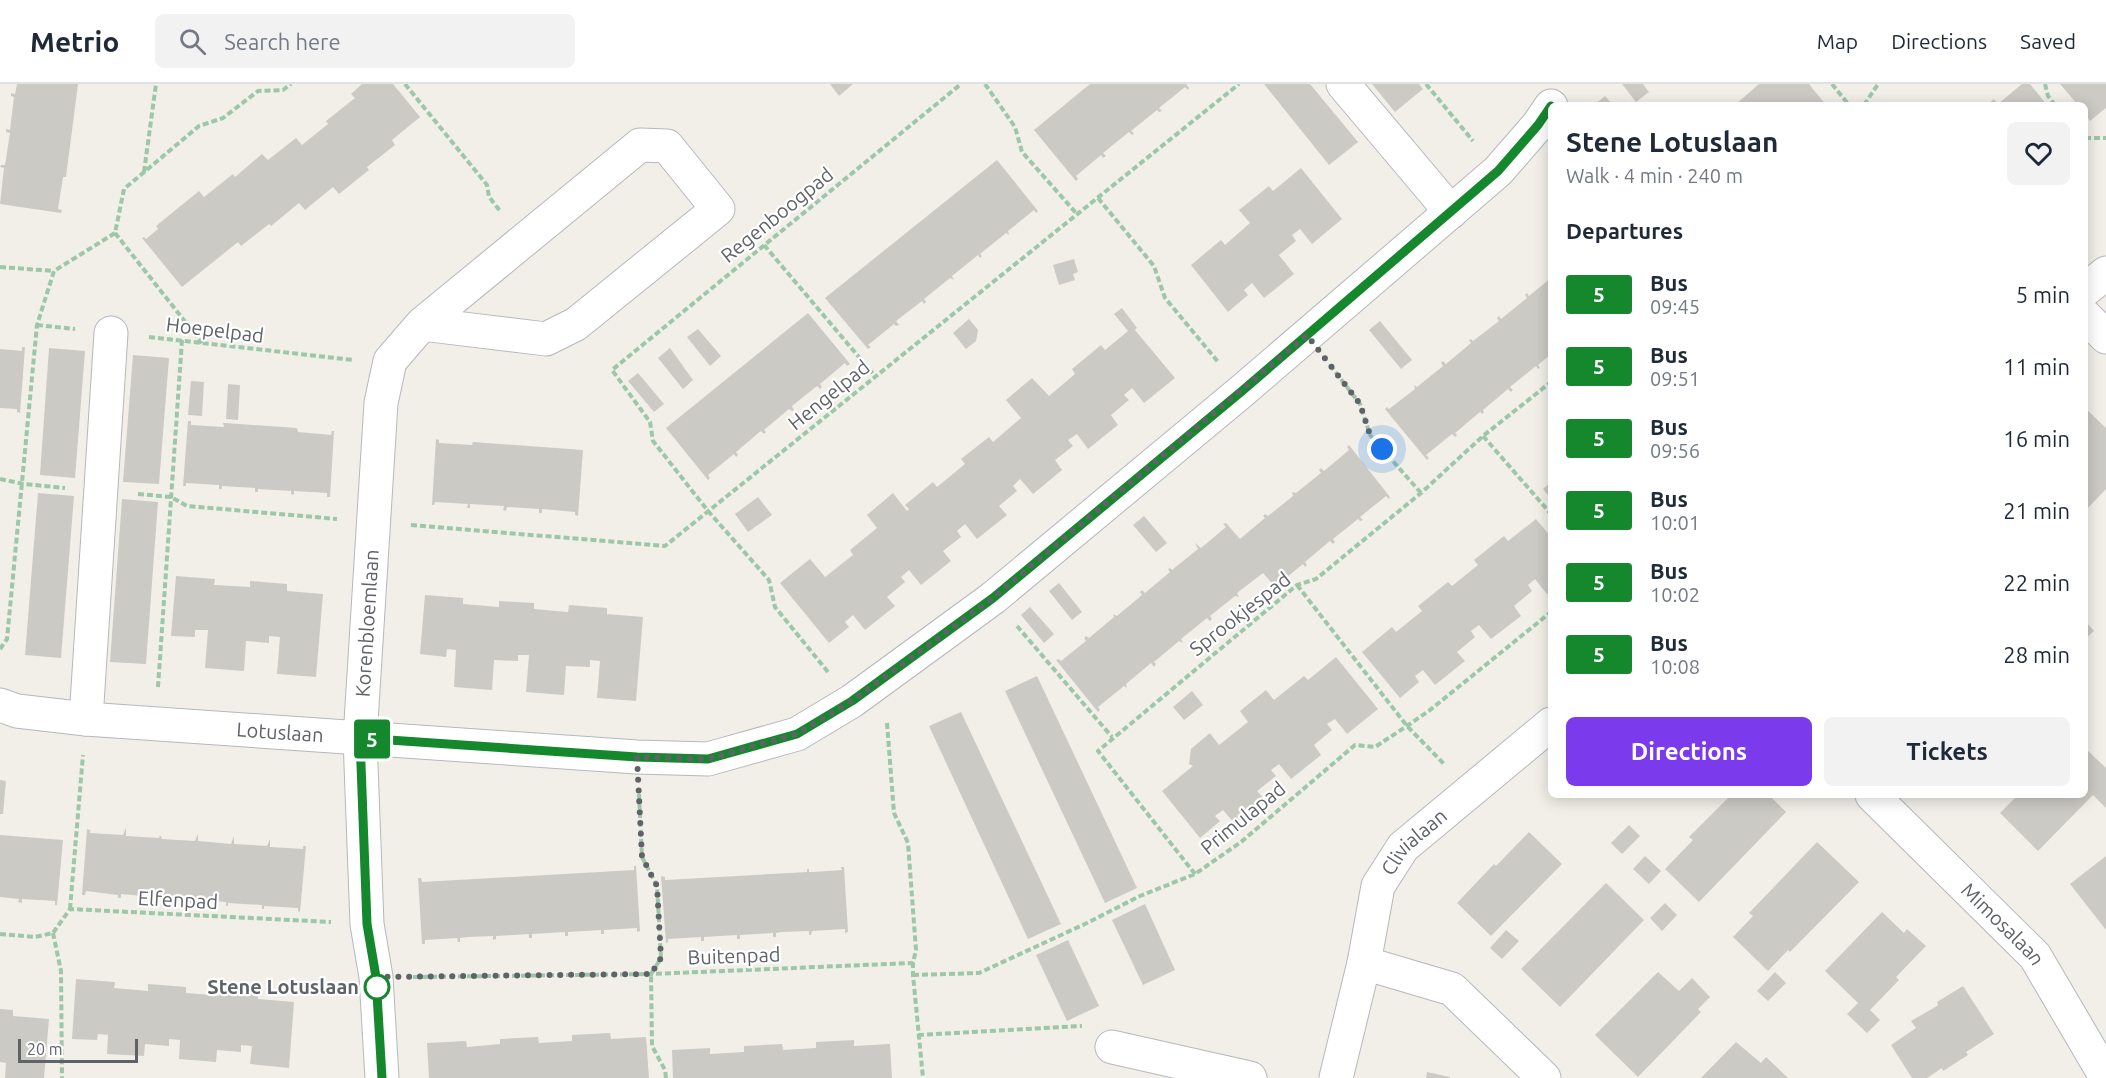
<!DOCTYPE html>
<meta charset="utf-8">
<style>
body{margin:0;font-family:Ubuntu,sans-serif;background:#f2f2f3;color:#1f2937;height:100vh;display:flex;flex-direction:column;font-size:22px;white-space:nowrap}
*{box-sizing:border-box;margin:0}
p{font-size:20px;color:#747a83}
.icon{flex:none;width:33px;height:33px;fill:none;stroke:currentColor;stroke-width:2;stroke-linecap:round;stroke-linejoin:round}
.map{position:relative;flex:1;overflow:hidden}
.side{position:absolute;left:1548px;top:18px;width:540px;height:696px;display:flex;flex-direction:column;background:#fff;border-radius:9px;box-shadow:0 3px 15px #0003}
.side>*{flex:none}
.badge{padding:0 12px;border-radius:4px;font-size:21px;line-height:39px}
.scale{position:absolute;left:18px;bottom:15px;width:120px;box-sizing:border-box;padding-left:6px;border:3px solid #5f6368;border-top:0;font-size:16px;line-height:21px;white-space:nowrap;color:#5f6368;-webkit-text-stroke:4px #fff;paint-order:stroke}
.you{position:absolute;width:30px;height:30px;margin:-15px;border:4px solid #fff;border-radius:50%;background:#1a73e8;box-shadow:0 0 0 9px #1a73e833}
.map>.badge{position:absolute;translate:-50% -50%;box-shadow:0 0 0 3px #fff}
h2{padding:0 18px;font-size:22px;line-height:54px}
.round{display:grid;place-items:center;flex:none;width:63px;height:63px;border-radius:9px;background:#f2f2f3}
.head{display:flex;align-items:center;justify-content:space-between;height:102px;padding:0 18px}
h1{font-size:28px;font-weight:700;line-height:45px}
.button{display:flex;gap:12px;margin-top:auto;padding:12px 18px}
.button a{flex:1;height:69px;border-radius:9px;background:#7c3aed;color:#fff;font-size:24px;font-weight:700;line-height:69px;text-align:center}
.button a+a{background:#f2f2f3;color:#1f2937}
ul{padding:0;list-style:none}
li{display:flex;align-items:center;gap:18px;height:72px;padding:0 18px}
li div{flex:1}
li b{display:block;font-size:22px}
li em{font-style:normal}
li .badge{min-width:66px;font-weight:700;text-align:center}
header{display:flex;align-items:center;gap:36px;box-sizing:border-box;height:84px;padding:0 30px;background:#fff;border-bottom:2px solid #e0e1e3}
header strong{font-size:28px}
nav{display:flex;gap:33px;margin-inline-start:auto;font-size:21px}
.search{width:420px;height:54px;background:#f2f2f3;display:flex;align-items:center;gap:15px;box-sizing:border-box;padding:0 21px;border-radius:9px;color:#747a83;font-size:22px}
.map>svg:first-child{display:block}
.building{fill:#cccac5}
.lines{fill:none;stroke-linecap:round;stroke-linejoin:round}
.minor-casing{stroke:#b5b8bc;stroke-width:35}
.path{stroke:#9cc7a9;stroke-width:4;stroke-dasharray:6 3;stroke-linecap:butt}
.minor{stroke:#fff;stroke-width:33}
.line-casing{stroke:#fff;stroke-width:14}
.line{stroke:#15882e;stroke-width:9}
.walk{stroke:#5f6368;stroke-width:6;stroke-dasharray:0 10.8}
.stop-dot{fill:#fff;stroke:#15882e;stroke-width:3}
.labels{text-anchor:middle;stroke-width:4.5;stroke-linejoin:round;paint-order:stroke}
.street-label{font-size:20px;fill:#5f6368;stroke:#fff}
.stop-label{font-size:20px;font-weight:bold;fill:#5f6368;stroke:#fff;text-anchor:end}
</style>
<header>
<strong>Metrio</strong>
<div class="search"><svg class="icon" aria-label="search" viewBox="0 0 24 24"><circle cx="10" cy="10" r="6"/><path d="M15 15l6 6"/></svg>Search here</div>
<nav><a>Map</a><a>Directions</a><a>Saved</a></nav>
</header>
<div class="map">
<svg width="2106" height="994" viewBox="0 0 2106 994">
<rect width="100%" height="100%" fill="#f1efe8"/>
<path class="building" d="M 17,0 L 78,0 L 66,93 L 63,93 L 58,125 L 62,126 L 61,129 L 0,120 L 4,84 L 0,83 L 1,81 L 5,81 L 10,49 L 6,48 L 6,45 L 10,46 L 14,13 L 11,12 L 11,9 L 15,10 Z
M 362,0 L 393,0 L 420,33 L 392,56 L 395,61 L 367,83 L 369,86 L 339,110 L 333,103 L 305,126 L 299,119 L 271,142 L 269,140 L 241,162 L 238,158 L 182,203 L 142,154 L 144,153 L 146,155 L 158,145 L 156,142 L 199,107 L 204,113 L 233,90 L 235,93 L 262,70 L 268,76 L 296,54 L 302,61 L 328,40 L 326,37 L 355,14 L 351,10 Z
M 830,0 L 853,0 L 839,12 Z
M 1090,0 L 1186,0 L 1189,4 L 1188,6 L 1185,3 L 1159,24 L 1162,27 L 1159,28 L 1157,26 L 1131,47 L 1134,49 L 1132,51 L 1129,48 L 1103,69 L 1106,72 L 1103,74 L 1101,71 L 1076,92 L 1078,95 L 1076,97 L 1034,46 Z
M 1264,0 L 1310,0 L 1358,58 L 1329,81 Z
M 1372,0 L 1419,0 L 1423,5 L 1395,28 Z
M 1622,0 L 1643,0 L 1649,8 L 1636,18 Z
M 1759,0 L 1809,0 L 1826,21 L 1735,21 Z
M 2022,0 L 2030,0 L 2047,21 L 1987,21 L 1994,15 L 1998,20 Z
M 2060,0 L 2106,0 L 2106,24 L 2090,37 L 2085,30 L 2085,21 L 2078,21 Z
M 1605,12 L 1613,21 L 1594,21 Z
M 997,76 L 1038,127 L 1036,129 L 1034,126 L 1008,147 L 1009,151 L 1006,149 L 980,170 L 982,172 L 980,174 L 978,171 L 952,192 L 954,196 L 950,194 L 924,215 L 926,218 L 924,220 L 922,217 L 896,237 L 899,241 L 896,242 L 894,240 L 868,261 L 871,263 L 868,265 L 825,214 Z
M 1301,84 L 1342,135 L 1312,160 L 1300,145 L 1292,151 L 1296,157 L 1279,171 L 1294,190 L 1264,214 L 1252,199 L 1244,206 L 1248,211 L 1228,228 L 1191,181 L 1221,156 L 1225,161 L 1250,139 L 1239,126 L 1269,102 L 1273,107 Z
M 1074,175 L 1078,188 L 1073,190 L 1075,196 L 1059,201 L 1053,181 Z
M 1551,194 L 1551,270 L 1538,281 L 1540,284 L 1538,285 L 1536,282 L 1510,303 L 1513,306 L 1511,308 L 1508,305 L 1483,326 L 1484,328 L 1482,330 L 1480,328 L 1455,349 L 1457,351 L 1455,353 L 1452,350 L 1426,371 L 1429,374 L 1427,376 L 1385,325 L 1387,323 L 1389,325 L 1415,305 L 1414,301 L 1417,303 L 1443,282 L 1441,279 L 1443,277 L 1446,280 L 1471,259 L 1469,256 L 1471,255 L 1473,257 L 1499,237 L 1497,234 L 1499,232 L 1501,235 L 1527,214 L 1525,211 L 1527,209 L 1529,212 Z
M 1122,224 L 1137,244 L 1135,246 L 1175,294 L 1144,319 L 1132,304 L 1124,311 L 1129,316 L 1111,331 L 1118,341 L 1088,365 L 1077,350 L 1068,356 L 1073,362 L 1055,376 L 1062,386 L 1033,410 L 1020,395 L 1013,402 L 1017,407 L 999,422 L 1007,431 L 977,455 L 965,440 L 957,447 L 961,453 L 943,467 L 951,477 L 921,501 L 909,486 L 901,493 L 905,498 L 887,513 L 895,522 L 865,546 L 853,531 L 845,538 L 849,543 L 829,559 L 780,499 L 810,475 L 825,493 L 853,471 L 850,466 L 877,444 L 867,431 L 893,409 L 907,427 L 909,425 L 905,421 L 933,398 L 937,403 L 965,380 L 961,375 L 989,353 L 993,358 L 1021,334 L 1006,316 L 1032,294 L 1049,312 L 1075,290 L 1072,285 L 1101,261 L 1105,266 L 1128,247 L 1114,230 Z
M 808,229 L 850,280 L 847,282 L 845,279 L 820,300 L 822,303 L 820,305 L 817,302 L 792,322 L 794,326 L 792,327 L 789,325 L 764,346 L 766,348 L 764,350 L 761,347 L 736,368 L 738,371 L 736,373 L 734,370 L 708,391 L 710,394 L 708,396 L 666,344 Z
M 969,235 L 978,246 L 976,257 L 966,265 L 953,249 Z
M 1380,237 L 1412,276 L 1401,285 L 1369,246 Z
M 698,245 L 721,272 L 710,282 L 687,253 Z
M 22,263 L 25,263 L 20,329 L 17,328 L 17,325 L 0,324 L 0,265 L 22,267 Z
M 49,264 L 85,267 L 75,394 L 40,391 Z
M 670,264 L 693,296 L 683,305 L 658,274 Z
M 133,271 L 169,274 L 159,400 L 123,398 Z
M 638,289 L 664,320 L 654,328 L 628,297 Z
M 191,297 L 204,298 L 202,332 L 188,331 Z
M 228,300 L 240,301 L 238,336 L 226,335 Z
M 2085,324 L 2106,344 L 2106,405 L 2085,427 Z
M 188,337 L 191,337 L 191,341 L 224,343 L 223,339 L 225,339 L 297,344 L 298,348 L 331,351 L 332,347 L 334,347 L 330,413 L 327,413 L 327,409 L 294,407 L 294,411 L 291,410 L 291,407 L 258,405 L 258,408 L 255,408 L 255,404 L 222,402 L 222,405 L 219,405 L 219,401 L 186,399 L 186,402 L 183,402 Z
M 436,355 L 439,356 L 439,359 L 472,361 L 473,358 L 583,366 L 578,432 L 575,431 L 575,428 L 542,425 L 542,429 L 539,429 L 539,425 L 507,423 L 506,427 L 503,426 L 504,422 L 470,420 L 470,424 L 467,424 L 468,420 L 435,418 L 434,421 L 432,421 Z
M 1349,361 L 1390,413 L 1389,415 L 1386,412 L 1360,433 L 1363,436 L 1360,437 L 1358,435 L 1333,455 L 1335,458 L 1333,460 L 1330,457 L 1305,478 L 1307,481 L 1305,483 L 1303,480 L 1277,501 L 1279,504 L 1277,505 L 1263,489 L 1237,509 L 1239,513 L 1235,512 L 1210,532 L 1212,535 L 1210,537 L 1207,534 L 1181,555 L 1183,559 L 1179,557 L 1154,578 L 1156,580 L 1154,583 L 1151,579 L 1126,600 L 1127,604 L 1124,602 L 1098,623 L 1100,626 L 1098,628 L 1056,576 L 1059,575 L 1061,577 L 1086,557 L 1084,554 L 1086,552 L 1089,554 L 1114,533 L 1113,530 L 1117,532 L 1142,511 L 1140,508 L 1142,506 L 1145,509 L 1170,488 L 1168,485 L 1170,484 L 1172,486 L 1198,465 L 1195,459 L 1201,464 L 1226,443 L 1223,440 L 1226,439 L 1240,455 L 1265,434 L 1263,432 L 1265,430 L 1268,432 L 1293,412 L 1292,408 L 1296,409 L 1321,389 L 1319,386 L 1321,384 L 1324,387 L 1349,366 L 1347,363 Z
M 1551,398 L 1551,415 L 1543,405 Z
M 38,409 L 74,412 L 61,574 L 25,571 Z
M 758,413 L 772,431 L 748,448 L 735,430 Z
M 122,415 L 158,418 L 146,580 L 110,578 Z
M 1144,432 L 1167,459 L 1156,468 L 1133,441 Z
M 1536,435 L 1551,453 L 1551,507 L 1547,510 L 1535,495 L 1528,501 L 1532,507 L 1514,522 L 1521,532 L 1491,555 L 1479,541 L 1471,547 L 1475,553 L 1457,568 L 1465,577 L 1435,601 L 1423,586 L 1415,592 L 1419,598 L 1400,614 L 1362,568 L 1392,543 L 1396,548 L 1422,527 L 1418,522 L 1448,498 L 1452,502 L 1478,481 L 1474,476 L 1504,452 L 1508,457 Z
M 176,492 L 215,495 L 214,501 L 250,503 L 250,497 L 287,500 L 287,507 L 323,510 L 316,593 L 277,590 L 280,553 L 269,552 L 269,559 L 246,557 L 244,587 L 205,584 L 208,546 L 195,546 L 195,553 L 171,552 Z
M 1059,499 L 1082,528 L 1072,536 L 1049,507 Z
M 425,511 L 463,514 L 463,520 L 499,523 L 499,517 L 534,519 L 534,525 L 568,528 L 569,521 L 607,524 L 607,530 L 643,533 L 636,617 L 597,614 L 600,577 L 590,576 L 590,583 L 566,582 L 564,611 L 526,608 L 529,571 L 518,571 L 518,577 L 494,576 L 492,606 L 454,603 L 456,566 L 447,565 L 446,573 L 420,570 Z
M 1030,523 L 1054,550 L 1044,559 L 1021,531 Z
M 2085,537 L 2094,547 L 2085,555 Z
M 1336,573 L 1378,625 L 1347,650 L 1335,635 L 1327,640 L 1332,646 L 1314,661 L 1321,671 L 1291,695 L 1279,680 L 1271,686 L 1276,692 L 1257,707 L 1265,716 L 1235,740 L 1223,726 L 1215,732 L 1220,737 L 1200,754 L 1162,707 L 1193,682 L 1189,680 L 1191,665 L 1210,649 L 1219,661 L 1248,638 L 1240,627 L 1266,606 L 1274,616 L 1304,592 L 1308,596 Z
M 1037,592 L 1137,804 L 1105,819 L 1005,607 Z
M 1192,607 L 1203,621 L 1184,636 L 1173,623 Z
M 961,628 L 1061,840 L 1028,855 L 929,642 Z
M 2085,664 L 2106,684 L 2106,724 L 2093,711 L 2038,767 L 2000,729 L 2018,711 L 2085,711 Z
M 0,696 L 6,697 L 3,730 L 0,730 Z
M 1727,711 L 1769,711 L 1786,728 L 1699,818 L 1665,785 L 1693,756 L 1689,753 L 1729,713 Z
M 1629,741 L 1640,752 L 1622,770 L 1611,759 Z
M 126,744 L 126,752 L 159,754 L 160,751 L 162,755 L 195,757 L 198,750 L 198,757 L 231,760 L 234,752 L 234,760 L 267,762 L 270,755 L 270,763 L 303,765 L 303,762 L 306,762 L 300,828 L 298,827 L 298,824 L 264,822 L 264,825 L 262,825 L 262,821 L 228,819 L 228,822 L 226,822 L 226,818 L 193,815 L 193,819 L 190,819 L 190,816 L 157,813 L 156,817 L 154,816 L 154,813 L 121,810 L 121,814 L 118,814 L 118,811 L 86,807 L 85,811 L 82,811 L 87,745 L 90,746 L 90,749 L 123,751 Z
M 1529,748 L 1562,780 L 1491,852 L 1457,819 L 1494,780 L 1496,782 Z
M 0,751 L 63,756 L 57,821 L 55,821 L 55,817 L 22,815 L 22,819 L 18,818 L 19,815 L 0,813 Z
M 1817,758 L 1859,798 L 1790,868 L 1788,866 L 1768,887 L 1733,853 L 1753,832 L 1749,829 Z
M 1645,772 L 1661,787 L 1649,800 L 1633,785 Z
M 2106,772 L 2106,846 L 2070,800 Z
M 634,782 L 636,782 L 640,847 L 637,848 L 637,844 L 604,846 L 604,850 L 601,850 L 601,846 L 568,848 L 568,852 L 565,852 L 565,848 L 532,850 L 532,854 L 529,854 L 529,850 L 496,852 L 496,855 L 493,856 L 493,852 L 468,853 L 460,854 L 460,858 L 458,858 L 457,854 L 425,856 L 425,860 L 422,860 L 418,794 L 421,794 L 422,798 L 634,786 Z
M 841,783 L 844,783 L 848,848 L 845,849 L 845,845 L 812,847 L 811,851 L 809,851 L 809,847 L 781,848 L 776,849 L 776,853 L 773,853 L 773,849 L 740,851 L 740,855 L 737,855 L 737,851 L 704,853 L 704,857 L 701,857 L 701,853 L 668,855 L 668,858 L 666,859 L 661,792 L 665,793 L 665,796 L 807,788 L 807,785 L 809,785 L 809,788 L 813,788 L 842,786 Z
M 1606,799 L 1644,836 L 1560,923 L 1521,885 Z
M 1665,819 L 1677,831 L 1662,847 L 1650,834 Z
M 1145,820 L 1175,886 L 1143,901 L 1112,836 Z
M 1882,828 L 1904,849 L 1907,845 L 1926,862 L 1896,893 L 1899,896 L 1870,926 L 1880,936 L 1867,949 L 1847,930 L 1858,919 L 1825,887 Z
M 1506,846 L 1519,857 L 1502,875 L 1490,864 Z
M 1068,856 L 1099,922 L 1067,937 L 1036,871 Z
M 1658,888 L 1679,907 L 1692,894 L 1710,913 L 1698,925 L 1701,928 L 1638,993 L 1595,951 Z
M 1775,888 L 1786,899 L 1768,917 L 1757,907 Z
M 76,895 L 115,898 L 114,904 L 148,907 L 148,900 L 186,903 L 186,909 L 212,911 L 219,912 L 220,906 L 258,909 L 258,915 L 294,918 L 289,984 L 250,980 L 252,962 L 241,961 L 241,968 L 217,966 L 216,978 L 179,975 L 180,956 L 169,955 L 169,962 L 145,960 L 144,972 L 107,970 L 108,951 L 98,950 L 97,956 L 72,955 Z
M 1963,902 L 1994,950 L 1966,968 L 1968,971 L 1943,987 L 1942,984 L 1927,994 L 1912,994 L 1891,961 L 1916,944 L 1911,937 L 1937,922 L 1938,921 L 1937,918 Z
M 0,925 L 13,926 L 13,932 L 49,935 L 44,994 L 5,994 L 6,979 L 0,978 Z
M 610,949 L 611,955 L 646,953 L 649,994 L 429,994 L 427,959 L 466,957 L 467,963 L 500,960 L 500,955 L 538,953 L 539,959 L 572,957 L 572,951 Z
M 854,956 L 854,962 L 890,960 L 892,994 L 673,994 L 672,966 L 710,964 L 710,970 L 744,968 L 744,962 L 782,960 L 783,966 L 816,964 L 816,958 Z
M 1736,958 L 1761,979 L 1766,973 L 1788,994 L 1701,994 Z
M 1427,988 L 1450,993 L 1450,994 L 1426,994 Z"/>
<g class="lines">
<g class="minor-casing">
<g id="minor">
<path d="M 1343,0 L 1451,128"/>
<path d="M 2085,206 L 2106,189"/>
<path d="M 2085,232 L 2106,253"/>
<path id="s1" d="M 0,621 L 17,627 L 86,635 L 637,673 L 708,675 L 797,650 L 852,617 L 993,514 L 1242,307 L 1498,87 L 1538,41 L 1551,22"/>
<path d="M 86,635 L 111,249"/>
<path id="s2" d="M 1872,711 L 2035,872 L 2106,993"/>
<path d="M 1364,879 L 1452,905 L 1544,994"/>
<path d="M 1112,963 L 1250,994"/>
<path id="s3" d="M 382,994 L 376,893 L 367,840 L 360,654 L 381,319 L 390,277 L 422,240 L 640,61 L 667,62 L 718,125 L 576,240 L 546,255 L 422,240"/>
<path id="s4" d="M 1336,994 L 1364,879 L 1378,802 L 1403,763 L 1551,640"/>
</g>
</g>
<path class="path" d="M 405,0 L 487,101 L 489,113 L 501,128
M 985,0 L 1015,43 L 1022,68 L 1077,130
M 1426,0 L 1473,57
M 1832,0 L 1849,21
M 2045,0 L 2048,12 L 2055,21
M 1864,21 L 1878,0
M 2085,54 L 2106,54
M 144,88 L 156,0
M 1098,114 L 1154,182 L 1165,214 L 1219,279
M 115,149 L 202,259
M 764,161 L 875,292
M 0,183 L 54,187
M 37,241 L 75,245
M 149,253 L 353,276
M 1330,281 L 1360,320 L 1370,351 L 1421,409
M 1483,352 L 1551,430
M 0,395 L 24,400 L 65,404
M 138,410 L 171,413 L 187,422 L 337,435
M 411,441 L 665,462 L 1239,0
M 1297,501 L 1407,642 L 1445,681
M 1017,542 L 1112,653
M 0,565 L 7,555 L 37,241 L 54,187 L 115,149 L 124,105 L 199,42 L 223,34 L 258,7 L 283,6 L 291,0
M 828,588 L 775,523 L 769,496 L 708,427 L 653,357 L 650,338 L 612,286 L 961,0
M 158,603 L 182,256
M 887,639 L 894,729 L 908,759 L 916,866 L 913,879 L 913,891 L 923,994
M 639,710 L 642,773 L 657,802 L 661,874 L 651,890 L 652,962 L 665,986 L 666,994
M 1195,790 L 1098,667 L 1297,501 L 1316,495 L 1421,409 L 1483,352 L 1551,298
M 70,825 L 83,671
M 53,849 L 61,887 L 62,994
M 0,850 L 35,853 L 53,849 L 70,825 L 331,838
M 913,891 L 979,889 L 1087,839 L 1140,812 L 1195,790 L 1241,758 L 1355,661 L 1375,663 L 1407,642 L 1430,626 L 1551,528
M 413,893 L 651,890 L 913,879
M 918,951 L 1082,942"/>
<use href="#minor" class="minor"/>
</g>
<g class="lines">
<g class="line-casing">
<path id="line" d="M 382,994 L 376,893 L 367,840 L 360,654 L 637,673 L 708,675 L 797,650 L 852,617 L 993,514 L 1242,307 L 1498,87 L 1538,41 L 1551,22"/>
</g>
<use href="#line" class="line"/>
<path class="walk" d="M 377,903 L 376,893 L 651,890 L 661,874 L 657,802 L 642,773 L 637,673 L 708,675 L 797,650 L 852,617 L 993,514 L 1307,251 L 1360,320 L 1370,351 L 1382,365"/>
</g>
<circle class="stop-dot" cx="377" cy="903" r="12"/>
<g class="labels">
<g class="street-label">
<text transform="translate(777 131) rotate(-39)" y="7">Regenboogpad</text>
<text transform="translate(215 246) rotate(7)" y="7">Hoepelpad</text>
<text transform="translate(829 311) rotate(-39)" y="7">Hengelpad</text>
<text transform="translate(1240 530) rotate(-38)" y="7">Sprookjespad</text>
<text dy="7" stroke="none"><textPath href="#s3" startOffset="456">Korenbloemlaan</textPath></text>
<text dy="7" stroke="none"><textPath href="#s1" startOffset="282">Lotuslaan</textPath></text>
<text transform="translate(1243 734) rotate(-39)" y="7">Primulapad</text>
<text dy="7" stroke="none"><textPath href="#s4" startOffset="254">Clivialaan</textPath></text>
<text transform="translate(178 816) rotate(3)" y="7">Elfenpad</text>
<text dy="7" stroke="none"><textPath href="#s2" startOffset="184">Mimosalaan</textPath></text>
<text transform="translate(734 872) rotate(-2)" y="7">Buitenpad</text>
</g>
<g class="stop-label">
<text x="359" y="910">Stene Lotuslaan</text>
</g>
</g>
</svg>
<div class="scale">20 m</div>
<div class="you" style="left:1382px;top:365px"></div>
<b class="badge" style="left:372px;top:655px;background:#15882e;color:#fff">5</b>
<section class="side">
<div class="head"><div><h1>Stene Lotuslaan</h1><p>Walk · 4 min · 240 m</p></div><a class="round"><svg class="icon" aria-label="heart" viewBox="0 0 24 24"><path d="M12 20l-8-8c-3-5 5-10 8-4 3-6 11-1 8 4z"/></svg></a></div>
<h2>Departures</h2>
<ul>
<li><span class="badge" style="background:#15882e;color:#fff">5</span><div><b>Bus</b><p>09:45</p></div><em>5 min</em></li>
<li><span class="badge" style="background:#15882e;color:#fff">5</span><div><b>Bus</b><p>09:51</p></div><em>11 min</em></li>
<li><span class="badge" style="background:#15882e;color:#fff">5</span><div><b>Bus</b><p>09:56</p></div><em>16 min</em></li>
<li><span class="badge" style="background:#15882e;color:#fff">5</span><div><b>Bus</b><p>10:01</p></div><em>21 min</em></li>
<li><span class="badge" style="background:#15882e;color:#fff">5</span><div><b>Bus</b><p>10:02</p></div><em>22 min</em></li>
<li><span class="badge" style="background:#15882e;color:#fff">5</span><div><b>Bus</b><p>10:08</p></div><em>28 min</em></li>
</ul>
<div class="button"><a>Directions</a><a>Tickets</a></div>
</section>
</div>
